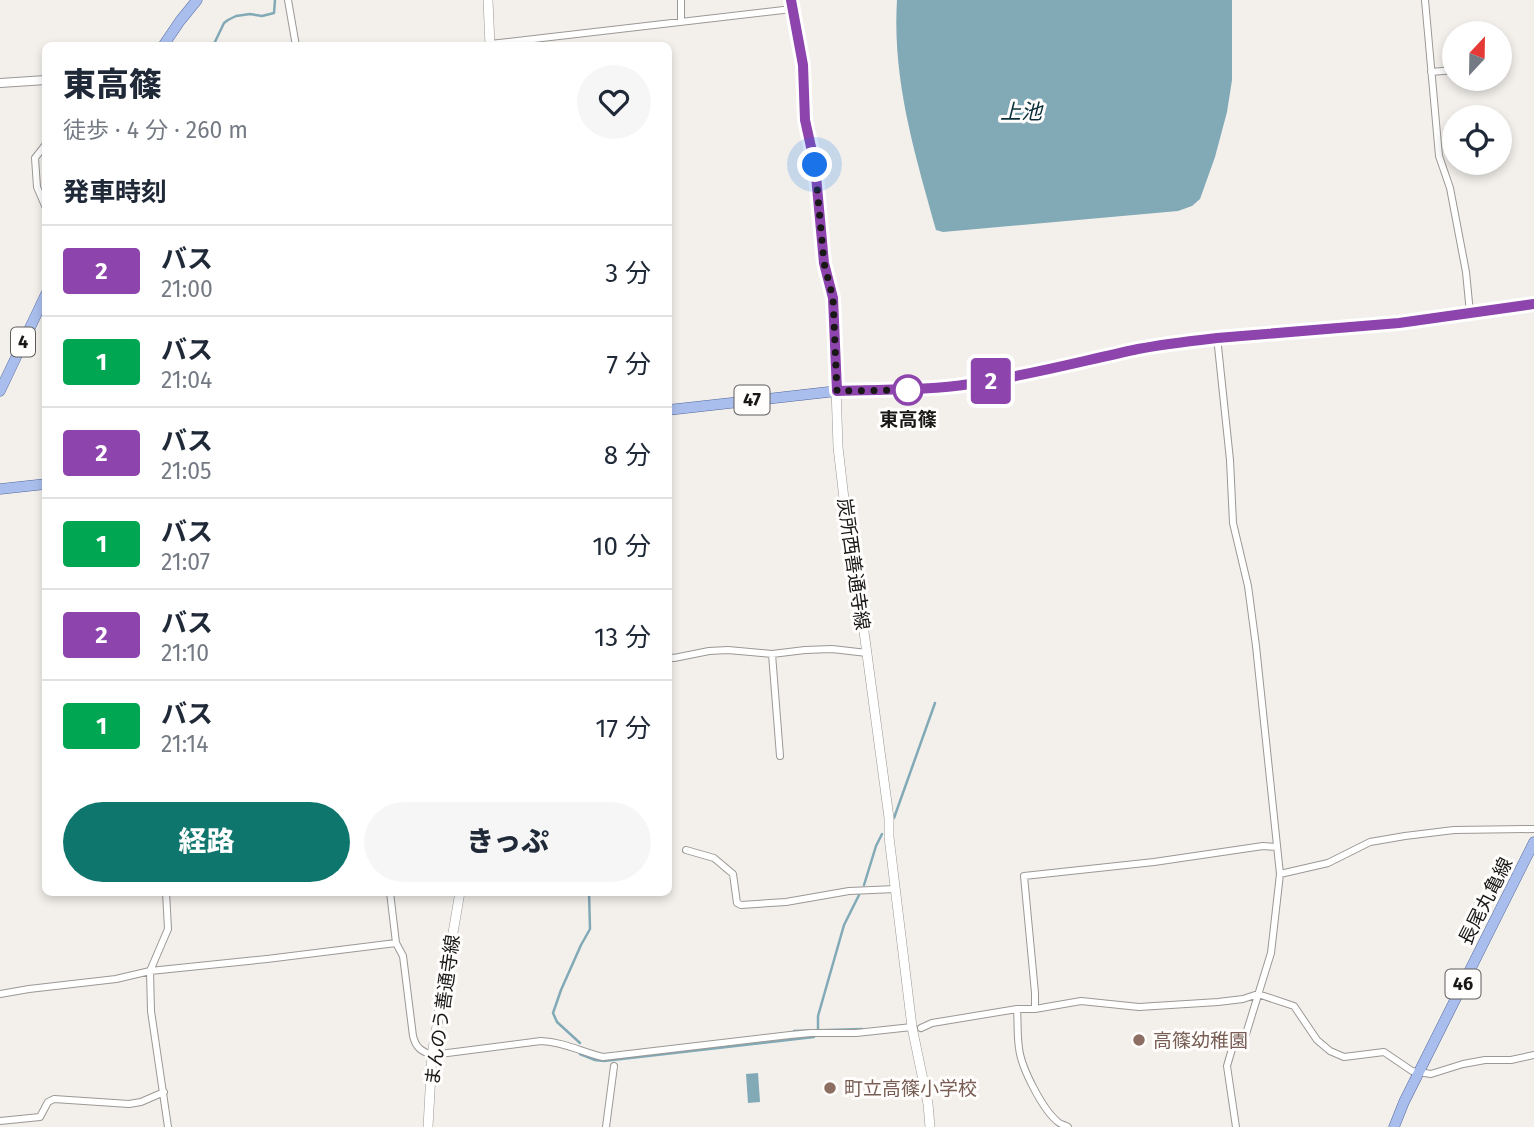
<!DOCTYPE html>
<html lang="ja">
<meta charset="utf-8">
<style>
body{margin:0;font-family:"Fira Sans","Noto Sans JP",sans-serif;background:#f6f6f7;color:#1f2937;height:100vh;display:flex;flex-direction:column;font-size:26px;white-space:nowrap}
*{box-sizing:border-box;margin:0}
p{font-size:23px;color:#747a83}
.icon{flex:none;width:38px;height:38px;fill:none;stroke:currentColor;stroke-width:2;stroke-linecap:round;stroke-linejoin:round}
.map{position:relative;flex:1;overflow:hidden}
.drawer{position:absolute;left:42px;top:42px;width:630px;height:854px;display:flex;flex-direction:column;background:#fff;border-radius:10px;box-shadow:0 4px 10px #0003}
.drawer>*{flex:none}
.badge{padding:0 14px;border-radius:5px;font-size:24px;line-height:46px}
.needle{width:46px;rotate:22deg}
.buttons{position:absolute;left:1442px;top:21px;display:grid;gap:14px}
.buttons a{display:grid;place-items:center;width:70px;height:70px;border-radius:50%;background:#fff;box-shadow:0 4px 10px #0003;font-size:35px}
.you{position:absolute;width:35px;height:35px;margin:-18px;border:5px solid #fff;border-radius:50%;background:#1a73e8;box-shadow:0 0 0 10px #1a73e833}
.map>.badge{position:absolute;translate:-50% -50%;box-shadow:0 0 0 4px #fff}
h2{padding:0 21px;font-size:26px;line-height:63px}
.round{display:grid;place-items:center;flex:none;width:74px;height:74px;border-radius:37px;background:#f6f6f7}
.head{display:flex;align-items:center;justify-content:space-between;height:119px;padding:0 21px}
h1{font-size:33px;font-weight:800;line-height:52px}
.cta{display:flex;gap:14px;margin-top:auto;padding:14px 21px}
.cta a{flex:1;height:80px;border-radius:42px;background:#0f766e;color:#fff;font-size:28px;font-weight:800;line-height:80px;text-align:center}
.cta a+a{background:#f6f6f7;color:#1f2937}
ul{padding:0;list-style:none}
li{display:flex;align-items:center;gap:21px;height:91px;padding:0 21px;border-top:2px solid #e0e1e3}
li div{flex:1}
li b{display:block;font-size:26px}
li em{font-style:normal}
li .badge{min-width:77px;font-weight:700;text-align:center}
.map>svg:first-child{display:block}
.water{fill:#81a9b6}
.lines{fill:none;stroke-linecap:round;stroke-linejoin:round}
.stream{stroke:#81a9b6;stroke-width:2.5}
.minor-casing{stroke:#9b9895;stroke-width:8}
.tertiary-casing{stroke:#9b9895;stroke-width:10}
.secondary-casing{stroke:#9b9895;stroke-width:10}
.primary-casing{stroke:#52679a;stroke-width:11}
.minor{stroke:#fff;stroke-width:6}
.tertiary{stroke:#fff;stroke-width:8}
.secondary{stroke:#fff;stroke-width:9}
.primary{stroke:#aabeed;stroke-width:10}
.line-casing{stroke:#fff;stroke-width:16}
.line{stroke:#8e44ad;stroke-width:10}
.walk{stroke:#191817;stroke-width:7;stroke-dasharray:0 12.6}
.stop-dot{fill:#fff;stroke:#8e44ad;stroke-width:3.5}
.education-dot{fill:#8d6e63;stroke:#fffefc;stroke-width:2.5}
.labels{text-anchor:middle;stroke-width:6;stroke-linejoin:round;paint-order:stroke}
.shield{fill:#fffefc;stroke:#5e5d5c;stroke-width:2}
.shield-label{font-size:18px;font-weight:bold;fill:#191817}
.stop-label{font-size:19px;font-weight:bold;fill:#191817;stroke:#fffefc}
.street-label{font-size:19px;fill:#191817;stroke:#fffefc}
.education-label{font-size:19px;fill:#785e54;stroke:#fffefc;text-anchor:start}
.water-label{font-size:21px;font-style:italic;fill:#072e39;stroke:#fffefc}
</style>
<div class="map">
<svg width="1534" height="1127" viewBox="0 0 1534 1127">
<rect width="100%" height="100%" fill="#f3f0ec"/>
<path class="water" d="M 897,0 L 1232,0 L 1232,80 L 1227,112 L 1215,157 L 1200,199 L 1192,206 L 1178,211 L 943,232 L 936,230 C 915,154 892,80 897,0 Z
M 758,1073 L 760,1102 L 748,1103 L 746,1074 Z"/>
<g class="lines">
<path class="stream" d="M 213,46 L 224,23 L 228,20 L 236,16 L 250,14 L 262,16 L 274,13 L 275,0
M 894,818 L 935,703
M 864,885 L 876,846 L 882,834
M 818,1030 L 818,1016 L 844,925 L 859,895
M 794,1031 L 862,1029
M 580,1043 L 557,1022 L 553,1013 L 561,990 L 581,945 L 590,929 L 589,892
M 580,1054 L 595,1060 L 604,1061 L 814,1037"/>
<g class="minor-casing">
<path id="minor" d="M 288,0 L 296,46
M 681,0 L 681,21
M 1425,0 L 1439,156 L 1450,188 L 1466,272 L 1470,313
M 490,44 L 792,9
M 1431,72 L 1454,70
M 46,144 L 35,158 L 37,187 L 46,208
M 1217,337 L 1230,460 L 1233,523 L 1248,586 L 1256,646 L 1280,874 L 1271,953 L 1246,1034 L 1232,1049 L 1227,1066 L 1236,1127
M 772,654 L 780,756
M 668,657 L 674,658 L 709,651 L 728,650 L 772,654 L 805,650 L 832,649 L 867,653
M 686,850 L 714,858 L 733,874 L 737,903 L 741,905 L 786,902 L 849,891 L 896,889
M 1280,874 L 1328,863 L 1370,842 L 1405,836 L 1454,830 L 1534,829
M 166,892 L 168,929 L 150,971 L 151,1011 L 168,1127
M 390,892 L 396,943 L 403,956 L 413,1036 C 416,1048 421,1051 432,1055 L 541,1041 C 564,1042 582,1052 603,1057 L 790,1035 L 811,1033 L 856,1033 L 912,1027
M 0,994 L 29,989 L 116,979 L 150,971 L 267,959 L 396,943
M 1017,1009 C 1018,1022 1017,1035 1019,1048 C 1021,1068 1043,1110 1058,1122 C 1060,1124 1067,1126 1068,1127
M 1035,1009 L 1035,993 L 1024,876 L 1154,862 L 1263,846 L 1277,847
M 921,1028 L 932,1023 L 1017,1009 L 1035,1009 L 1081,1001 L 1139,1007 L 1218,1002 L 1243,999 L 1258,994 L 1294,1006 L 1317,1040 L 1330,1051 L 1344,1057 L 1384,1052 L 1412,1071 L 1431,1074 L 1463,1064 L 1485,1060 L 1511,1060 L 1534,1055
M 0,1121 L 40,1117 L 48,1102 L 54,1099 L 129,1104 L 141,1102 L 164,1092
M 606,1127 L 614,1066"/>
</g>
<g class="tertiary-casing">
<path id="tertiary" d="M 0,83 L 46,80"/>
</g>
<g class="secondary-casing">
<path id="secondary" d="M 488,0 L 490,46
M 791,0 L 803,65 L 805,120 L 815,165 L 824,263 L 833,298 L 838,447 L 846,516 L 856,572 L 889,818 L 889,837 L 912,1027 L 928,1104 L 930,1127
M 428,1127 L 432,1055 L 460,892"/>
</g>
<g class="primary-casing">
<path id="primary" d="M 163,46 L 180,21 L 197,0
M 0,391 L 46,294
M 668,410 L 837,391 L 907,390 L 968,385 L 1030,374 L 1139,349 L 1217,337 L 1399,323 L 1534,304
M 0,489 L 46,484
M 1394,1127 L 1404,1102 L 1534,842"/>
</g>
<use href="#minor" class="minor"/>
<use href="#tertiary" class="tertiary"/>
<use href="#secondary" class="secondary"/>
<use href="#primary" class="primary"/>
</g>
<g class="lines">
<g class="line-casing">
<path id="line" d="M 791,0 L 803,65 L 805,120 L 815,165 L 824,263 L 833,298 L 837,391 C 881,389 926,391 970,384 C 1027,376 1082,361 1138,349 C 1164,344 1191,341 1217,338 L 1399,323 L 1534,304"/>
</g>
<use href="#line" class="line"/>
<path class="walk" d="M 815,165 L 824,263 L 833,298 L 837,391 L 908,390"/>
</g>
<circle class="stop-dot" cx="908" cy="390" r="14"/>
<g class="education-dot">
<circle cx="1139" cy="1040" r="7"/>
<circle cx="830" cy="1088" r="7"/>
</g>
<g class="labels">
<g class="shield">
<rect x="11" y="327.5" width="24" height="29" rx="5"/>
<rect x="734.5" y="385.5" width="35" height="29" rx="5"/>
<rect x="1445.5" y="969.5" width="35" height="29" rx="5"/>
</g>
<g class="shield-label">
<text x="23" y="348">4</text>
<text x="752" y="406">47</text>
<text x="1463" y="990">46</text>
</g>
<g class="stop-label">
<text x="908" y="426">東高篠</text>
</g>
<g class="street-label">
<text transform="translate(854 564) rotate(82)" y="7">炭所西善通寺線</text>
<text transform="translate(1485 901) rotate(-63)" y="7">長尾丸亀線</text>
<text transform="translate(442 1010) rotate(-82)" y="7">まんのう善通寺線</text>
</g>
<g class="education-label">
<text x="1153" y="1047">高篠幼稚園</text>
<text x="844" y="1095">町立高篠小学校</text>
</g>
<g class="water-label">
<text x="1021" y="119">上池</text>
</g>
</g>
</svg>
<div class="buttons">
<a><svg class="needle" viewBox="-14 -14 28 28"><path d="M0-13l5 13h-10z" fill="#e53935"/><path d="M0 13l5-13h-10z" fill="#747a83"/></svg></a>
<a><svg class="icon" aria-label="locate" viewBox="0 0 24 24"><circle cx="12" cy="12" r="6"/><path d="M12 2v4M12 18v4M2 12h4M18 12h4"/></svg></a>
</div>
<div class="you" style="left:815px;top:165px"></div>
<b class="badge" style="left:991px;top:381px;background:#8e44ad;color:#fff">2</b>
<section class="drawer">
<div class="head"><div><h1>東高篠</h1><p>徒歩 · 4 分 · 260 m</p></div><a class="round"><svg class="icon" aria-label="heart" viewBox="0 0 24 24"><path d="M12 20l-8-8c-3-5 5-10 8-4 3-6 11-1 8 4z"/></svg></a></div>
<h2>発車時刻</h2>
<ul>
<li><span class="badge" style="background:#8e44ad;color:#fff">2</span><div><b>バス</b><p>21:00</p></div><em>3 分</em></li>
<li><span class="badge" style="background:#00a651;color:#fff">1</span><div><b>バス</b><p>21:04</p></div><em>7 分</em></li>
<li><span class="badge" style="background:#8e44ad;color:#fff">2</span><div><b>バス</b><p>21:05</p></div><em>8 分</em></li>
<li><span class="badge" style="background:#00a651;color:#fff">1</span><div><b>バス</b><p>21:07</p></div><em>10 分</em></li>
<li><span class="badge" style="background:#8e44ad;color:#fff">2</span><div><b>バス</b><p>21:10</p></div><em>13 分</em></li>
<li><span class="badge" style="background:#00a651;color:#fff">1</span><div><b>バス</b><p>21:14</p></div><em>17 分</em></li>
</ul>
<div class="cta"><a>経路</a><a>きっぷ</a></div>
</section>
</div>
